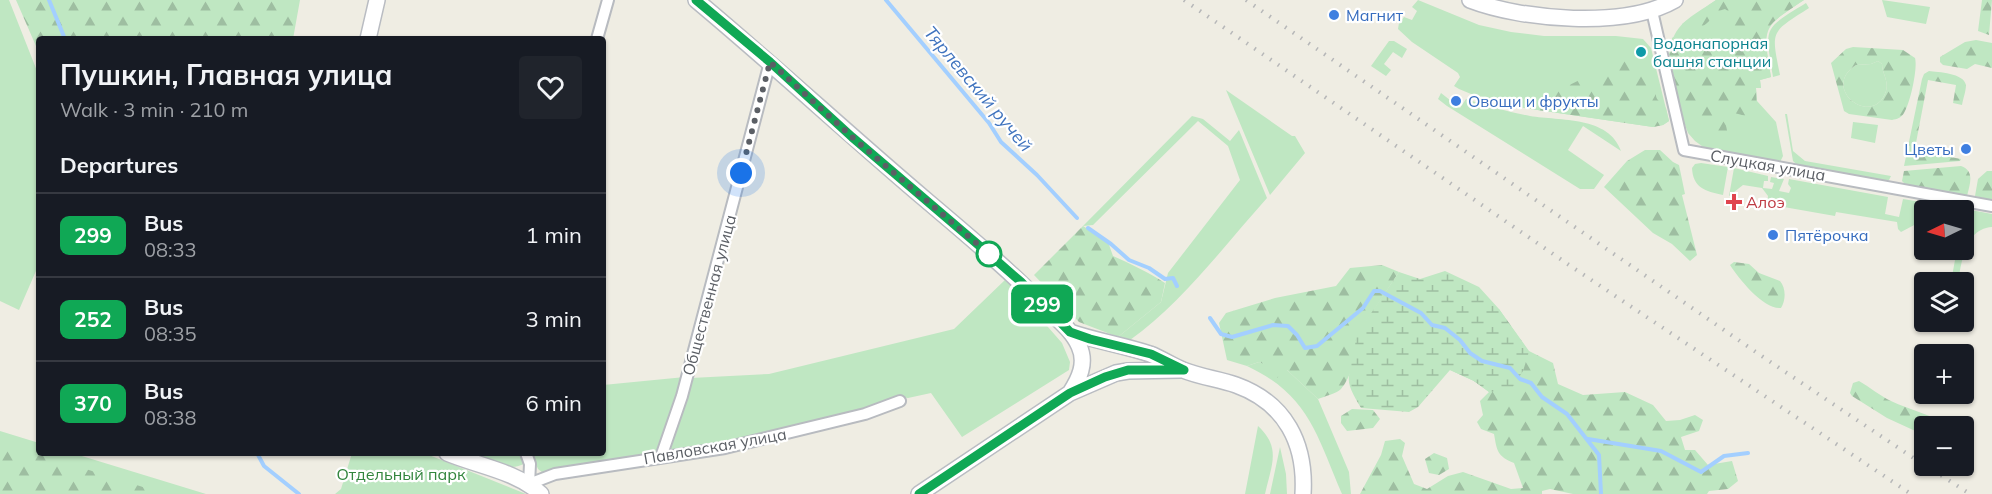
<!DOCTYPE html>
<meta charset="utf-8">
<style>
body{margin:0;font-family:Mulish,sans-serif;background:#20242c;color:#f1f3f6;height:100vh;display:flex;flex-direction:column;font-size:22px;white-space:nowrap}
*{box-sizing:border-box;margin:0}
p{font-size:20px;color:#9ea1a6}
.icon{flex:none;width:33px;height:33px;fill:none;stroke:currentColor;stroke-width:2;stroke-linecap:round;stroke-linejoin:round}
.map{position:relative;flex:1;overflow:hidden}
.details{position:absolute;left:36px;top:36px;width:570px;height:420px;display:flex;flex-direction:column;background:#171b24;border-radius:6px;box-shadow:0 2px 4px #0004}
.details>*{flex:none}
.badge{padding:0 12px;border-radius:9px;font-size:21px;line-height:39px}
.needle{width:39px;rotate:265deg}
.tools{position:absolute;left:1914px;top:200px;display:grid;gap:12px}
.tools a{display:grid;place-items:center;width:60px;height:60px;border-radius:6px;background:#171b24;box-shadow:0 2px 4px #0004;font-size:30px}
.you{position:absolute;width:30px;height:30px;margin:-15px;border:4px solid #fff;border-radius:50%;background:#1a73e8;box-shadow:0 0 0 9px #1a73e833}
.map>.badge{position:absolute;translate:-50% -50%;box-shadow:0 0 0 3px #fff}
h2{padding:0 24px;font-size:22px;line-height:54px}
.round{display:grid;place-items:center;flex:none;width:63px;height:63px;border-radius:6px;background:#20242c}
.overview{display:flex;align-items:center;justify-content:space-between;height:102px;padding:0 24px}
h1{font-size:28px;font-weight:700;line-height:45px}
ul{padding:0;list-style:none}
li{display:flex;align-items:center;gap:18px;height:84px;padding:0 24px;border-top:2px solid #363941}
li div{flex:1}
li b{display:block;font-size:22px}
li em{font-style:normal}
li .badge{min-width:66px;font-weight:700;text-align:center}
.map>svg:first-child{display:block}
.green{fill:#bfe7c2}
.forest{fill:url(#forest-firs);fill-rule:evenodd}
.wetland{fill:url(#wetland-marsh)}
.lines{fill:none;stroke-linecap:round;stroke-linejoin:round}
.stream{stroke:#a3cfff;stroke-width:4}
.street-casing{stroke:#b8bbc0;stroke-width:14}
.secondary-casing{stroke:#b9bcc2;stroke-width:18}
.street{stroke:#fff;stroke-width:10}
.secondary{stroke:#fff;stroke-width:15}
.rail{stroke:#b6b7b8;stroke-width:4;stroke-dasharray:1.5 8;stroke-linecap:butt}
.line-casing{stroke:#fff;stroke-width:14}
.line{stroke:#10a855;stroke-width:9}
.walk{stroke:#5b5f65;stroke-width:6;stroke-dasharray:0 10.8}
.shop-dot{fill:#3f7fe0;stroke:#fff;stroke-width:2}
.culture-dot{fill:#0f9aa8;stroke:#fff;stroke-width:2}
.health-dot{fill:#e0444e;stroke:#fff;stroke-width:2}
.stop-dot{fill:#fff;stroke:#10a855;stroke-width:3}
.labels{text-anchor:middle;stroke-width:4.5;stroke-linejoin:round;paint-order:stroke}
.shop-label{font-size:16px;fill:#366cbe;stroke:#fff;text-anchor:start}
.culture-label{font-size:16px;fill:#0d838f;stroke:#fff;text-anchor:start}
.street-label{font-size:16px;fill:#5b5f65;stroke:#fff}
.health-label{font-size:16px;fill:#be3a42;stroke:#fff;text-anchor:start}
.park-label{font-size:16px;fill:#32853d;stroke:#fff}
.water-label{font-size:18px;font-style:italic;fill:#3f73be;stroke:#fff}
</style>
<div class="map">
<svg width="1992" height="494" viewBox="0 0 1992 494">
<defs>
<pattern id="forest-firs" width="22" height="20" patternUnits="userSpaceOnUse" patternTransform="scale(1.5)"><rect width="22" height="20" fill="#bfe7c2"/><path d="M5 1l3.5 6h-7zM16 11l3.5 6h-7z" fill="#9ebea1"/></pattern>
<pattern id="wetland-marsh" width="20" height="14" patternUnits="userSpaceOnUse" patternTransform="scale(1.5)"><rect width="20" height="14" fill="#bfe7c2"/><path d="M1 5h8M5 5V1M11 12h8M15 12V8" fill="none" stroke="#9ebea1"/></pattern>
</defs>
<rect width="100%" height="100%" fill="#efede3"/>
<path class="green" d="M 0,0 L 9,0 L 39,76 L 39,264 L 19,310 L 0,301 Z
M 1418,0 L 1479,25 L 1511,32 L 1544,36 L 1616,36 L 1643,39 L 1651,48 L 1669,121 L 1663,125 L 1653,127 L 1524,108 L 1471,94 L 1459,89 L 1454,86 L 1460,77 L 1458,73 L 1412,42 L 1398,29 L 1399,23 L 1404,17 L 1412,20 L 1417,11 L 1412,7 Z
M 1716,0 L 1804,0 C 1761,28 1763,27 1771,77 L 1760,80 L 1761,88 L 1756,88 L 1757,101 L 1776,122 L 1783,156 L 1780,162 L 1706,149 L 1695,141 L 1688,133 L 1684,122 L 1669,53 L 1672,51 C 1669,25 1698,13 1716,0 Z
M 1882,0 L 1930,7 L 1926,24 L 1887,17 Z
M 1806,3 L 1809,8 C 1770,33 1771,30 1780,75 L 1773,77 C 1765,26 1762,30 1806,3 Z
M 1389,41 L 1394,41 L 1407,49 L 1402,58 L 1393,52 L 1384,64 L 1391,70 L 1386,76 L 1371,66 Z
M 1878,61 L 1882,64 C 1882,73 1889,81 1886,91 C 1874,129 1819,89 1856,65 L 1871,64 Z
M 1226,90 L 1292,136 L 1295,136 L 1305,153 L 1270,195 Z
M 1441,93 L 1460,108 L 1466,99 C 1487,106 1509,112 1530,116 C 1560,121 1609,116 1621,151 L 1583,126 L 1568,150 L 1604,175 L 1594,189 L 1580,189 L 1447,106 L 1438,99 Z
M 1785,114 L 1787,114 L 1793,151 L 1805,161 L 1891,176 L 1889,180 L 1885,181 L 1797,165 L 1793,161 Z
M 1192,116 L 1203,119 L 1230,141 L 1239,130 L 1267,198 C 1224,246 1182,303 1130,340 L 1118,337 L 1161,302 L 1168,273 L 1240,180 L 1228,146 L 1198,121 L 1093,225 L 1083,226 Z
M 1853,122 L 1878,125 L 1875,143 L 1851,138 Z
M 1701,163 L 1728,167 L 1723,195 C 1705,191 1693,188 1692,168 L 1695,164 Z
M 1734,168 L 1768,176 L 1768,181 L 1764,181 L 1763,188 L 1772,189 L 1774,183 L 1770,182 L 1771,177 L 1784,179 L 1779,191 L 1789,193 L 1791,188 L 1788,184 L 1789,179 L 1888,197 L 1885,214 L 1899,217 L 1903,199 L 1921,202 L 1918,223 L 1901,232 L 1898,229 L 1897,222 L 1836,212 L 1835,216 L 1767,204 L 1768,196 L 1762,188 L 1743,185 L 1729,196 Z
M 1971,210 L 1992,214 L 1992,227 C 1966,229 1962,258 1958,282 L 1951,282 L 1957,249 L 1964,249 L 1964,214 Z
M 1006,279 L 1062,343 L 1070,362 L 1069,370 L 962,437 L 931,393 L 908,398 L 900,397 L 882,406 L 717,445 L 668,454 L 666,449 L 691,378 L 769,374 L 954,329 Z
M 1259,362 L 1287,370 L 1318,399 L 1349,472 L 1351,494 L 1342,494 C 1317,436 1309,395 1247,366 Z
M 685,377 L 659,449 L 654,454 L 543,473 L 538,469 L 531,453 L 603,453 L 603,385 Z
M 1258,426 C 1282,448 1271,466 1265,494 L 1245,494 Z
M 0,431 L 39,443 L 39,453 L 72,453 L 206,494 L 0,494 Z
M 1280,447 L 1286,474 L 1287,494 L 1270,494 Z
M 352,453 L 424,453 L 526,494 L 335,494 L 341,489 Z
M 469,453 L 524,453 L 525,463 C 509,474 485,459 469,453 Z"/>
<path class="forest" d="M 16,0 L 300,0 L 293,39 L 39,39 L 39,53 Z
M 1716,0 L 1804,0 C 1760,30 1762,25 1771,77 L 1760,80 L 1761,88 L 1756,88 C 1756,99 1759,108 1749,116 C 1744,116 1740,114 1734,113 C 1720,112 1728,130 1728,137 L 1724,141 L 1714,139 L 1706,121 L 1701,116 L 1686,119 L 1682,116 L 1669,53 L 1672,51 L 1672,38 L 1676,35 L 1683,36 L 1693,48 L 1727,49 L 1732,40 L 1728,28 L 1729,12 L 1725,9 C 1709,13 1710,33 1684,28 L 1682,24 Z
M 1982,0 L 1992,0 L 1989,35 L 1978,31 Z
M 1976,40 L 1992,43 L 1992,68 L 1975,64 L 1967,69 L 1943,65 L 1940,62 L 1940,57 L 1965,42 Z
M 1853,47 L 1903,50 L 1915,58 C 1918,68 1910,104 1904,113 C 1901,118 1897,119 1892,120 L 1849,114 L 1844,111 L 1831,63 L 1846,49 ZM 1878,61 L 1882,64 C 1882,73 1889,81 1886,91 C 1874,129 1819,89 1856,65 L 1871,64 Z
M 1629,55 L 1637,71 L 1654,83 C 1659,100 1651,94 1666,108 L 1669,121 L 1663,125 L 1653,127 L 1524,108 Z
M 1929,71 C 1938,72 1964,73 1966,85 C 1966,91 1963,99 1962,105 L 1953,103 L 1956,85 L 1928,80 L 1915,148 L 1928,151 L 1929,153 L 1961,159 L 1960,161 L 1904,166 L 1922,79 L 1924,74 Z
M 1645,150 L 1660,150 L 1673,162 L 1679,165 L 1685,194 L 1682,195 L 1697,255 L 1690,261 L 1672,244 L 1653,233 L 1604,187 L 1627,161 Z
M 1961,166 C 1975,171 1970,184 1967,196 L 1906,185 L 1902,181 L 1904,171 Z
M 1987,171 L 1992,171 L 1992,200 L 1975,196 L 1978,179 Z
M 1083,226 L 1108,242 L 1113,256 C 1131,264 1148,272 1165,283 L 1161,302 L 1118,337 L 1079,322 L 1034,275 Z
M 1734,262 L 1749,264 L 1759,273 L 1780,281 C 1786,288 1786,300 1781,308 C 1764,310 1739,279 1730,265 Z
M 1382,265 L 1399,272 L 1356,337 C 1357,353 1352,376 1341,389 C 1336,394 1325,396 1318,399 L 1287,370 L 1277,378 L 1269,377 L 1269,366 L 1259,362 L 1247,366 L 1227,360 L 1219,323 L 1226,313 L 1275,298 L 1336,286 L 1350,268 Z
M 1499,309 L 1529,351 L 1553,363 L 1558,384 L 1583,395 L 1625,392 L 1653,405 L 1666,421 L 1680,420 L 1695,415 L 1703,420 L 1699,431 L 1681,437 L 1685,450 L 1695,450 L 1708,465 L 1732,461 L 1738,481 L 1728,489 L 1709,491 L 1707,494 L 1573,494 L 1550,489 L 1542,491 L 1542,494 L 1360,494 L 1381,455 L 1385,441 L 1400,439 L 1405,443 L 1402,456 L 1414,484 L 1427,489 L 1448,476 L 1463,472 L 1511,489 L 1523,488 L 1514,463 C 1497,456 1497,451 1494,434 L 1481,429 L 1477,422 L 1483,415 L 1480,401 L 1489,392 L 1474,381 L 1450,370 L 1461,349 Z
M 1859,381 C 1870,387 1880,396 1891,401 C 1910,410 1931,414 1948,426 L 1924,426 L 1924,435 L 1887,418 L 1852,396 L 1850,393 L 1853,383 Z
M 1352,409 L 1373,410 L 1380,419 L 1373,428 L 1347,431 L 1341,423 L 1341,416 Z
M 0,442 L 165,494 L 0,494 Z
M 1434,453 L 1447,458 L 1449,469 L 1439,475 L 1429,473 L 1425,459 Z"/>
<path class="wetland" d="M 1445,271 L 1479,287 L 1499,309 L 1529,352 L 1523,371 L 1511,390 L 1489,392 L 1474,381 L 1450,370 L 1418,407 L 1409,412 L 1361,408 C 1356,399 1347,386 1349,376 C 1350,361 1357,352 1355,337 L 1399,272 L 1420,279 Z"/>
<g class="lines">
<path class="stream" d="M 49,0 L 65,39
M 886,0 L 989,123 L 1001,142 L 1037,175 L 1077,218
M 1088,228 L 1111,244 L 1129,260 L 1149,268 L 1165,279 L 1173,278 L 1177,286
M 1210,318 L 1221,334 L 1232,337 L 1273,325 L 1288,326 L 1297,335 L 1305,348 L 1317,346 L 1363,308 L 1374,291 L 1380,291 L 1421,313 L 1432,325 L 1445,328 L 1460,340 L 1470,353 L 1482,361 L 1510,368 L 1520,379 L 1531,383 L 1542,397 L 1567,414 L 1599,455 L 1601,494
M 1588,439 L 1661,451 L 1701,472 L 1724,456 L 1748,453
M 257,453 L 264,466 L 299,494"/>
<g class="street-casing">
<path id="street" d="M 1652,11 L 1684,150 L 1992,206
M 597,39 L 608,0
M 526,453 L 530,464 L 529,484 L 555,474 L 725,448 L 865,414 L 900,401
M 661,457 L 682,396 L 770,62"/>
</g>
<g class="secondary-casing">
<path id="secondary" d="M 696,0 C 774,65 848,134 926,200 C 966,234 1007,268 1044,306 C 1056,318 1072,330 1079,346 C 1087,363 1079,379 1070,393 L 919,494
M 1470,0 C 1522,20 1625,29 1675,0
M 368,39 L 377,0
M 1070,332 C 1096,341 1123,345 1150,354 C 1161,358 1172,366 1183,370 C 1200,377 1219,379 1236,385 C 1286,403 1306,444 1303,494
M 1070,393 L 1116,373 L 1128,371 L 1180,370
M 447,453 C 478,466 516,471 541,494"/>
</g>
<use href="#street" class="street"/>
<use href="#secondary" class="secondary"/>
<path class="rail" d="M 1184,0 L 1572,267 L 1911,494
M 1246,0 L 1766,359 L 1924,465
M 1925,465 L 1970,494"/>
</g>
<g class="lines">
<g class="line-casing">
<path id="line" d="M 696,0 L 770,62 L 852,137 L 989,254 L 1021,282 L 1070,332 L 1090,339 L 1151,354 L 1184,370 L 1128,370 L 1105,377 L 1070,393 L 919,494"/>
</g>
<use href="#line" class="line"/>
<path class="walk" d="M 741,173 L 770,62 L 852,137 L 989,254"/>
</g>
<g class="shop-dot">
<circle cx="1334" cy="15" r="6"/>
<circle cx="1456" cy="101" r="6"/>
<circle cx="1966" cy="149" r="6"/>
<circle cx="1773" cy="235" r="6"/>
</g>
<circle class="culture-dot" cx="1641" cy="52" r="6"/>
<path class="health-dot" d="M1731 193h6v6h6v6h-6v6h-6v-6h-6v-6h6z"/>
<circle class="stop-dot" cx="989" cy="254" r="12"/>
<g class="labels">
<g class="shop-label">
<text x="1346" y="21">Магнит</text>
<text x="1468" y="107">Овощи и фрукты</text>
<text x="1954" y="155" text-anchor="end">Цветы</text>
<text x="1785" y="241">Пятёрочка</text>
</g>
<g class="culture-label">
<text x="1653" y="49">Водонапорная<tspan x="1653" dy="18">башня станции</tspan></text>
</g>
<g class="street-label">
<text transform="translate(1768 165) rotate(10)" y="6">Слуцкая улица</text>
<text transform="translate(709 295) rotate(-75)" y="6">Общественная улица</text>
<text transform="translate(715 446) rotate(-10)" y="6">Павловская улица</text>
</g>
<g class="health-label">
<text x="1746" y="208">Алоэ</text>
</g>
<g class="park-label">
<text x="401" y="480">Отдельный парк</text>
</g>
<g class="water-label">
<text transform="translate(978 89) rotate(50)" y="6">Тярлевский ручей</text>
</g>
</g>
</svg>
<div class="tools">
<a><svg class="needle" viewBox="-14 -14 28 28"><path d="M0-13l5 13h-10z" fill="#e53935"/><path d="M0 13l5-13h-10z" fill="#9ea1a6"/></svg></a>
<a><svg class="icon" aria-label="layers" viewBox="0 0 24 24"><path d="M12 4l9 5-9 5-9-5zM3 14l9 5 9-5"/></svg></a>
<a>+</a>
<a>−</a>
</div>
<div class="you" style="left:741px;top:173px"></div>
<b class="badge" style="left:1042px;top:304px;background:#10a855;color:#fff">299</b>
<section class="details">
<div class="overview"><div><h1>Пушкин, Главная улица</h1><p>Walk · 3 min · 210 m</p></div><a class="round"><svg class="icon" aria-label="heart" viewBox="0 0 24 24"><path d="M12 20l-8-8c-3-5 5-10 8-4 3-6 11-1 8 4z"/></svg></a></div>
<h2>Departures</h2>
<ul>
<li><span class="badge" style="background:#10a855;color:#fff">299</span><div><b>Bus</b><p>08:33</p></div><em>1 min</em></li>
<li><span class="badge" style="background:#10a855;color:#fff">252</span><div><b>Bus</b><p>08:35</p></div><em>3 min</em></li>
<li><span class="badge" style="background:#10a855;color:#fff">370</span><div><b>Bus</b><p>08:38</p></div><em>6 min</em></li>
</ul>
</section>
</div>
